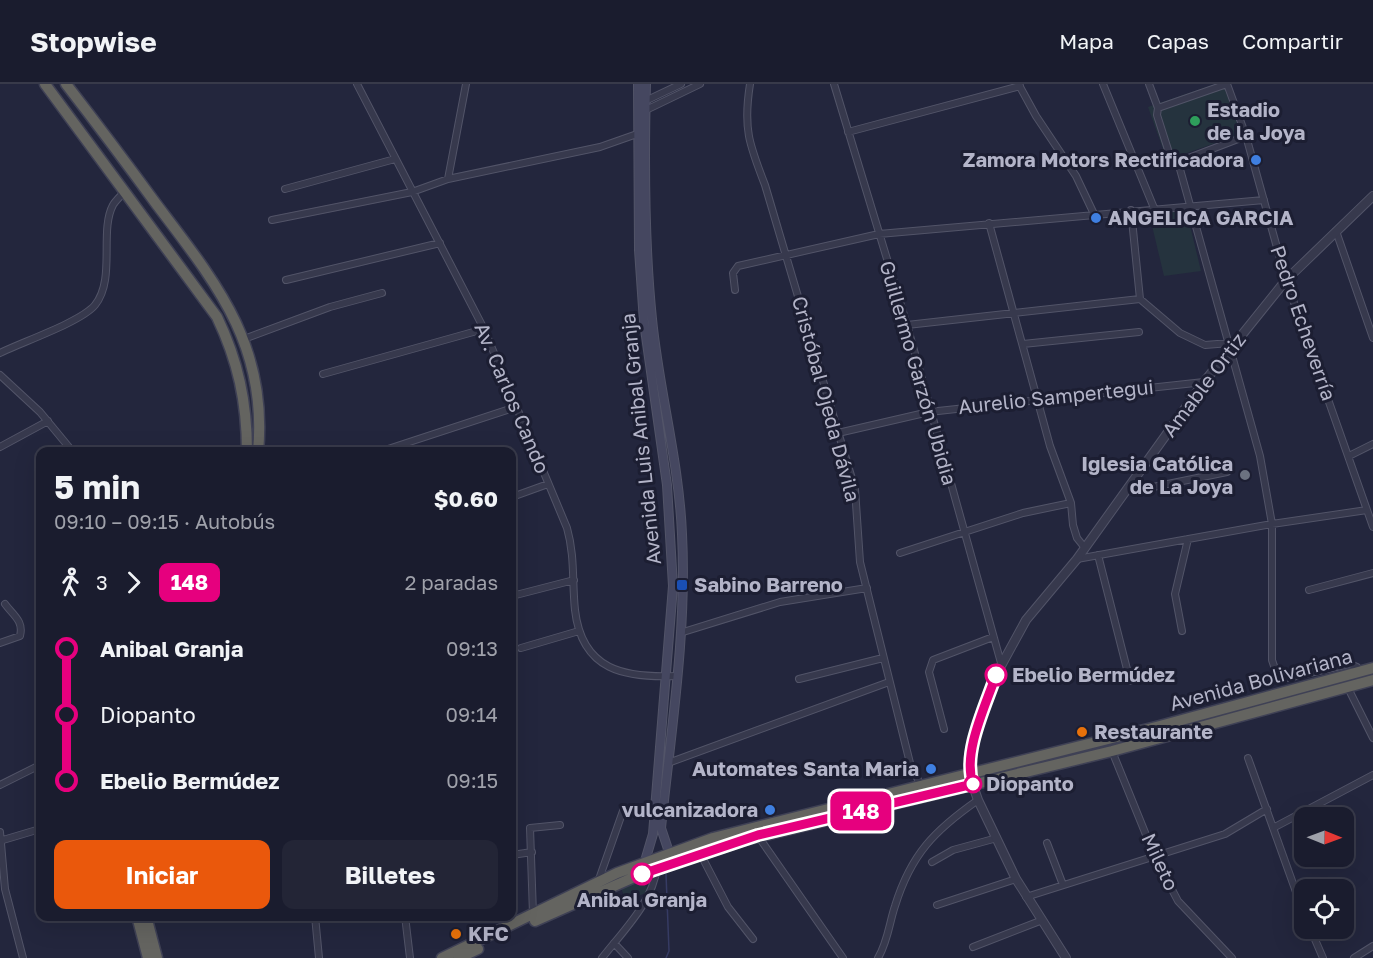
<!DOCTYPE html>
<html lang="es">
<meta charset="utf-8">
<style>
body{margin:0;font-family:"Golos Text",sans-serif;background:#232536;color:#f1f3f6;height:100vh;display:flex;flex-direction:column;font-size:22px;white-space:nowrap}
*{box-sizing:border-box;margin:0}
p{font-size:20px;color:#9fa1aa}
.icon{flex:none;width:33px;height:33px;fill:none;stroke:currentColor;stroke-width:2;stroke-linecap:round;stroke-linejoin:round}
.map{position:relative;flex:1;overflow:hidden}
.side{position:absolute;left:36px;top:363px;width:480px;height:474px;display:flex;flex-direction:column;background:#1a1c2e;border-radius:12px;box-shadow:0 6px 24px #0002,0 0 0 2px #383a4a}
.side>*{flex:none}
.badge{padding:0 12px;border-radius:9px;font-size:21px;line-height:39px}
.needle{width:39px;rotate:91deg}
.tools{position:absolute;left:1294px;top:723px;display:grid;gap:12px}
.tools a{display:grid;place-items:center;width:60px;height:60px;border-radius:12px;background:#1a1c2e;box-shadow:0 6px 24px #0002,0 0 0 2px #383a4a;font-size:30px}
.map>.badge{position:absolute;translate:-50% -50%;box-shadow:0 0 0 3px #fff}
.legs{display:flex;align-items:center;gap:9px;height:66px;padding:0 18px;font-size:20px}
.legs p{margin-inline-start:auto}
.summary{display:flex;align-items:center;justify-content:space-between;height:102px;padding:0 18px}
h1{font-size:33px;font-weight:700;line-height:45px}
.action{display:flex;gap:12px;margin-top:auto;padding:12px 18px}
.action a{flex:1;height:69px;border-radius:12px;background:#ea580c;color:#fff;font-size:24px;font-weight:700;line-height:69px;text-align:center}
.action a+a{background:#232536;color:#f1f3f6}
ul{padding:0 18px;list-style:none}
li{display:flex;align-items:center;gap:21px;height:66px;font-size:22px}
li i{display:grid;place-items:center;width:9px;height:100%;margin:0 8px;background:currentColor}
li i::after{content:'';width:15px;height:15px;margin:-8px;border:4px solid;border-radius:50%;background:#1a1c2e}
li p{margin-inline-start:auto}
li:first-child i{background:linear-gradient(#0000 50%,currentColor 0)}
li:last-child i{background:linear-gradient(currentColor 50%,#0000 0)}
header{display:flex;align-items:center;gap:36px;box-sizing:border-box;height:84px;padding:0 30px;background:#1a1c2e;border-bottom:2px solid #383a4a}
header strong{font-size:28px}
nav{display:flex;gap:33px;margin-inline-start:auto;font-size:21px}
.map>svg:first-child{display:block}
.green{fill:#25333e}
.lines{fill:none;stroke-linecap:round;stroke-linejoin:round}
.stream{stroke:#363b63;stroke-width:1.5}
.minor-casing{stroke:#525468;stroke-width:8}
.tertiary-casing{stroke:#525468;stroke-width:10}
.secondary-casing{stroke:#525468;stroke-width:10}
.trunk-casing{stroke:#3f4155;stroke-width:13}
.minor{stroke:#37394d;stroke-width:6}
.tertiary{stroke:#37394d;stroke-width:8}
.secondary{stroke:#454760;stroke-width:8}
.trunk{stroke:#646460;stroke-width:10}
.line-1-casing{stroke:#fff;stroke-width:14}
.line-1{stroke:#e6007e;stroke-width:9}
.leisure-dot{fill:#2e9e5b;stroke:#1c1e32;stroke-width:2}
.shop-dot{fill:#3f7fe0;stroke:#1c1e32;stroke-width:2}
.worship-dot{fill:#6b7280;stroke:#1c1e32;stroke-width:2}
.transit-dot{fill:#1a4fb4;stroke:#1c1e32;stroke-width:2}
.stop-1-dot{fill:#fff;stroke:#e6007e;stroke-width:3}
.food-dot{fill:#e8710a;stroke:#1c1e32;stroke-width:2}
.labels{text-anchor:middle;stroke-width:6;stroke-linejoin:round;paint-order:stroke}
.poi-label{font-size:20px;font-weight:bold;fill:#b3b4c8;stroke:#1c1e32;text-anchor:start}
.street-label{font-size:20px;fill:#b3b4c8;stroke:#1c1e32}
.stop-label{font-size:20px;font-weight:bold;fill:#b3b4c8;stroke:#1c1e32;text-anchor:start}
</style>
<header>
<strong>Stopwise</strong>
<nav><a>Mapa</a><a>Capas</a><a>Compartir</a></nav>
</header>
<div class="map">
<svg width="1373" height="874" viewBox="0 0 1373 874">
<rect width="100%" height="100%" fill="#23263d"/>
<path class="green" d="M 1215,0 L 1223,0 L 1241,50 L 1167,76 L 1148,23 Z
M 1186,125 L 1201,187 L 1164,192 L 1149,129 Z
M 644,796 L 648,808 L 626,817 L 621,804 Z"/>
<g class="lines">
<path class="stream" d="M 666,790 L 669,867 L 666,874"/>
<g class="minor-casing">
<path id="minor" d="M 357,0 L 484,245 L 567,444 C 575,472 572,498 575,526 C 582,587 625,594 676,592
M 750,0 C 743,44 749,60 765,101 L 855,405 L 860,478 L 910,679 L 921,702
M 834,0 L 907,241 L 1001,579
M 1103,0 L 1154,124
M 1149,0 L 1158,24 L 1157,31 L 1170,72 L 1178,78 L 1260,372 L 1272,440 L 1272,576 C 1275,586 1277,591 1287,594 L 1350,580 L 1357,583 L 1359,588
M 1227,0 L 1246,52 L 1286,196 L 1373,443
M 1019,1 L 1036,32 L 1076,92 L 1094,130
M 643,18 L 681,0
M 1158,24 L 1227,0
M 644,27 L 700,0
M 848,48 L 1020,2
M 1178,78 L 1246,52
M 448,95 L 466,0
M 285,105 L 395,75
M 1131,126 L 1140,215
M 272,136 L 412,108 L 448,95 L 600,63 L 637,50
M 989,139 L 1050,362 L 1071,419 L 1073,441 L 1077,454 L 1085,464
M 1336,147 L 1373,254
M 286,196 L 440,159
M 735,206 L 733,189 L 738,182 L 879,150 L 1264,116
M 1140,215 L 1180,249 L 1205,261 L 1230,259
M 907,241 L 1140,215
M 244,255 L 330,223 L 382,209
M 1023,260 L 1139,248
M 0,269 C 22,258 81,238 95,221 C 116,195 99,147 113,121 C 116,116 121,112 125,107
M 323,290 L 484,245
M 0,291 L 40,328 L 73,368
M 838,349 L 929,328 L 1204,298
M 0,363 L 48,337
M 385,366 L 516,323
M 1349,372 L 1373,360
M 1127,406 L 1148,404 L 1227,388
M 512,413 L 548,400
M 900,469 L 1023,429 L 1071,419
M 1098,471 L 1130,597
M 1077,475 L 1272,440 L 1367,426
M 1309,506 L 1373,489
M 512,512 L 574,496
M 1182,547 L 1175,510 L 1188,455
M 680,549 L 780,518 L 867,504
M 0,559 L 20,552 C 24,537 13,531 5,520
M 521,564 L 579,547
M 799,595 L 883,574
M 1347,602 L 1373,654
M 944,645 L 929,588 L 933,576 L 993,553
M 1112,667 L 1155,773 L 1178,817 L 1232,874
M 1248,674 L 1305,833
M 668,679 L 889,598
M 0,701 L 40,681
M 1273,744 L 1373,691
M 0,748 L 5,805 L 23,874
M 758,752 L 843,874
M 3,756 L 40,745
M 1047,759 L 1063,801
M 700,769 L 728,823 L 753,855
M 512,771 L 532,768
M 932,778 L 953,766 L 997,754
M 598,798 L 624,724
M 1026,813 L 1225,750 L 1267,725
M 937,821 L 1016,795
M 533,830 L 530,744 L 560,741
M 315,832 L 319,874
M 405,832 L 410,874
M 1310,844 L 1323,874
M 614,859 L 628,874
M 973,863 L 1040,837
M 602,874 C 623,847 653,818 657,783
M 878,874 C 888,857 889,840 895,822 C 911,770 935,746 978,716
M 1354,874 L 1373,862"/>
</g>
<g class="tertiary-casing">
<path id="tertiary" d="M 1066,874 L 1016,795 L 978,716 L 969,690 L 970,669 L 996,591 L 1026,536 L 1077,475 L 1204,298 L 1286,196 L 1373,112"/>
</g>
<g class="secondary-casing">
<path id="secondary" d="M 638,0 L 639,166 L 644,238 L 667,401 L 673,502 L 653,750 L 645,777
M 646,0 C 644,78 644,157 652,235 C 659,307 679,377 682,450 C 687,548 671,647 661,744 L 669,768"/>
</g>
<g class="trunk-casing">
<path id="trunk" d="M 45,0 L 217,233 C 238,277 247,318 247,368
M 66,0 C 97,40 127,80 157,121 C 217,200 268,262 258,368
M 137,832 L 148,874
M 146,832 L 157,874
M 535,837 L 657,783 L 720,762 L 1112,667 L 1373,596
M 442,874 L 617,789 L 713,754 L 1156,643 L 1373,584
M 459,874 L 478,865"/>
</g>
<use href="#minor" class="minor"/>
<use href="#tertiary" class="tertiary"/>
<use href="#secondary" class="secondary"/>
<use href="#trunk" class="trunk"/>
</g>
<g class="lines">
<g class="line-1-casing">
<path id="line-1" d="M 642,790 L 758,751 L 973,700 C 962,669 986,621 996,591"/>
</g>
<use href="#line-1" class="line-1"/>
</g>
<circle class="leisure-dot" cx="1195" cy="37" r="6"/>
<g class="shop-dot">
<circle cx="1256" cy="76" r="6"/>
<circle cx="1096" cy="134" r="6"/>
<circle cx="931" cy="685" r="6"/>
<circle cx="770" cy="726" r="6"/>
</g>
<circle class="worship-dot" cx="1245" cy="391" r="6"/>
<rect class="transit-dot" x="676" y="495" width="12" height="12" rx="3"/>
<g class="stop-1-dot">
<circle cx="996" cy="591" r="10"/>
<circle cx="973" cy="700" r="8"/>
<circle cx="642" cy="790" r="10"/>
</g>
<g class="food-dot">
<circle cx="1082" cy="648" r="6"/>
<circle cx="456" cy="850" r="6"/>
</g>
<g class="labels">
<g class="poi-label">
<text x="1207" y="33">Estadio<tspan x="1207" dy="23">de la Joya</tspan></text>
<text x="1244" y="83" text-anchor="end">Zamora Motors Rectificadora</text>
<text x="1108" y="141">ANGELICA GARCIA</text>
<text x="1233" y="387" text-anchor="end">Iglesia Católica<tspan x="1233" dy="23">de La Joya</tspan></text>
<text x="694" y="508">Sabino Barreno</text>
<text x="1094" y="655">Restaurante</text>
<text x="919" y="692" text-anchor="end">Automates Santa Maria</text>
<text x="758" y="733" text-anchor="end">vulcanizadora</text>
<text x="468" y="857">KFC</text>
</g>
<g class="street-label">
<text transform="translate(1303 239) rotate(71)" y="7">Pedro Echeverría</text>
<text transform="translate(918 289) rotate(74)" y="7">Guillermo Garzón Ubidia</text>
<text transform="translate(1204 301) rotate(-53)" y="7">Amable Ortiz</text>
<text transform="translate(1056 313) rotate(-6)" y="7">Aurelio Sampertegui</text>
<text transform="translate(512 314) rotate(67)" y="7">Av. Carlos Cando</text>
<text transform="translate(826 315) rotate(75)" y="7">Cristóbal Ojeda Dávila</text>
<text transform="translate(641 355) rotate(-96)" y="7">Avenida Luis Anibal Granja</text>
<text transform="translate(1261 596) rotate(-15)" y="7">Avenida Bolivariana</text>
<text transform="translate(1160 778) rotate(65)" y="7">Mileto</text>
</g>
<g class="stop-label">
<text x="1012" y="598">Ebelio Bermúdez</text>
<text x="986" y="707">Diopanto</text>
<text x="642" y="823" text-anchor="middle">Anibal Granja</text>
</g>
</g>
</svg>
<div class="tools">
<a><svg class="needle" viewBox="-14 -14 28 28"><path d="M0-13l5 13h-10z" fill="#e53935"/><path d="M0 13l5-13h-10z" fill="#9fa1aa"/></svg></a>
<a><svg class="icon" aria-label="locate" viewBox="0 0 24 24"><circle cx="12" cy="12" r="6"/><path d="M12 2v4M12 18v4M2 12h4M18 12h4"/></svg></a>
</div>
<b class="badge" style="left:861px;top:727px;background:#e6007e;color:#fff">148</b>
<section class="side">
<div class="summary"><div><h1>5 min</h1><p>09:10 – 09:15 · Autobús</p></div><b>$0.60</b></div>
<div class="legs"><svg class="icon" aria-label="walk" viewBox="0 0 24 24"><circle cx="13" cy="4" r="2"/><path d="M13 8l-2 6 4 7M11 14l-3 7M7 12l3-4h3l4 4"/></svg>3<svg class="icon" aria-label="forward" viewBox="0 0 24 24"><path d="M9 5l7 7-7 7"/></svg><b class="badge" style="background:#e6007e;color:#fff">148</b><p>2 paradas</p></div>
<ul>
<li><i style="color:#e6007e"></i><b>Anibal Granja</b><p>09:13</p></li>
<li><i style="color:#e6007e"></i><span>Diopanto</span><p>09:14</p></li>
<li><i style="color:#e6007e"></i><b>Ebelio Bermúdez</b><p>09:15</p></li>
</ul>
<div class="action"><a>Iniciar</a><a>Billetes</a></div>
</section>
</div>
